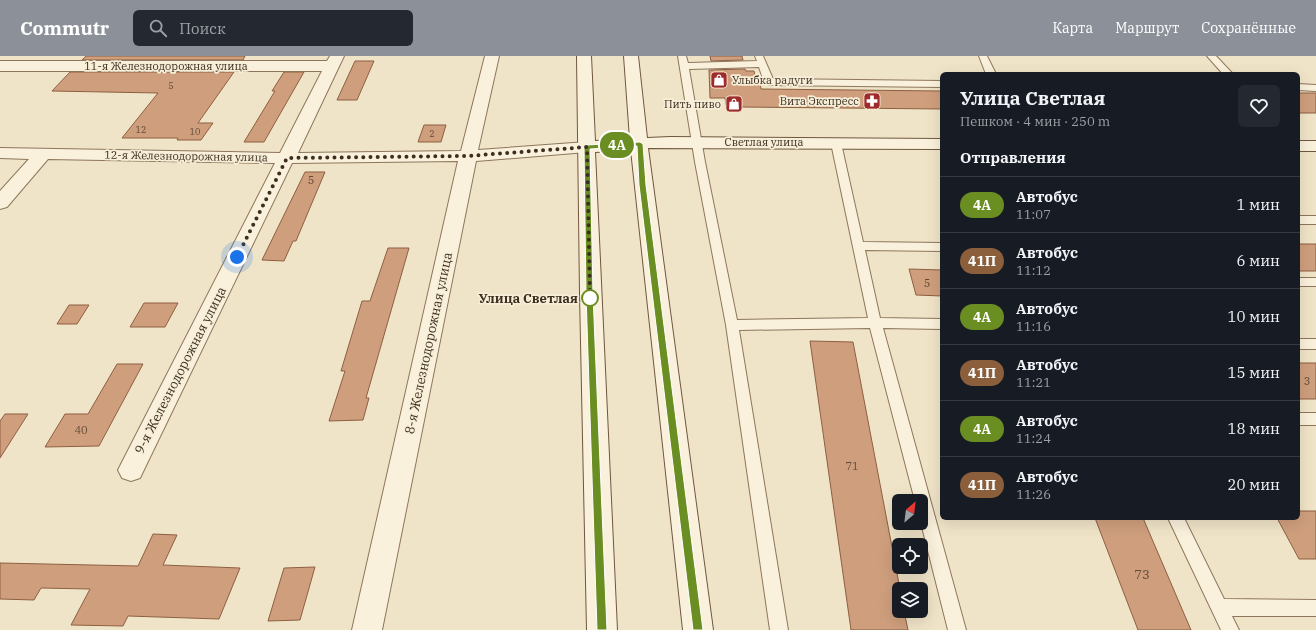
<!DOCTYPE html>
<html lang="ru">
<meta charset="utf-8">
<style>
body{margin:0;font-family:"IBM Plex Serif",serif;background:#242831;color:#f1f3f6;height:100vh;display:flex;flex-direction:column;font-size:15px;white-space:nowrap}
*{box-sizing:border-box;margin:0}
p{font-size:13px;color:#9ea1a6}
.icon{flex:none;width:22px;height:22px;fill:none;stroke:currentColor;stroke-width:2;stroke-linecap:round;stroke-linejoin:round}
.map{position:relative;flex:1;overflow:hidden}
.side{position:absolute;left:940px;top:16px;width:360px;height:448px;display:flex;flex-direction:column;background:#171b24;border-radius:6px;box-shadow:0 4px 16px #0002}
.side>*{flex:none}
.badge{padding:0 8px;border-radius:13px;font-size:14px;line-height:26px}
.needle{width:26px;rotate:28deg}
.buttons{position:absolute;left:892px;top:438px;display:grid;gap:8px}
.buttons a{display:grid;place-items:center;width:36px;height:36px;border-radius:6px;background:#171b24;box-shadow:0 4px 16px #0002;font-size:20px}
.you{position:absolute;width:20px;height:20px;margin:-10px;border:3px solid #fff;border-radius:50%;background:#1a73e8;box-shadow:0 0 0 6px #1a73e833}
.map>.badge{position:absolute;translate:-50% -50%;box-shadow:0 0 0 2px #fff}
h2{padding:0 20px;font-size:15px;line-height:36px}
.round{display:grid;place-items:center;flex:none;width:42px;height:42px;border-radius:6px;background:#242831}
.headline{display:flex;align-items:center;justify-content:space-between;height:68px;padding:0 20px}
h1{font-size:19px;font-weight:700;line-height:30px}
ul{padding:0;list-style:none}
li{display:flex;align-items:center;gap:12px;height:56px;padding:0 20px;border-top:1px solid #363941}
li div{flex:1}
li b{display:block;font-size:15px}
li em{font-style:normal}
li .badge{min-width:44px;font-weight:700;text-align:center}
header{display:flex;align-items:center;gap:24px;box-sizing:border-box;height:56px;padding:0 20px;background:#8c9099;color:#fff}
header strong{font-size:19px}
nav{display:flex;gap:22px;margin-inline-start:auto;font-size:14px}
.search{width:280px;height:36px;background:#242831;display:flex;align-items:center;gap:10px;box-sizing:border-box;padding:0 14px;border-radius:6px;color:#9ea1a6;font-size:15px}
.map>svg:first-child{display:block}
.building{fill:#cf9f7d;stroke:#8d5f41}
.lines{fill:none;stroke-linecap:round;stroke-linejoin:round}
.lane-casing{stroke:#8d765c;stroke-width:2}
.street-casing{stroke:#8d765c;stroke-width:2}
.secondary-casing{stroke:#6f573f;stroke-width:2}
.lane{fill:#faf1dc;fill-rule:evenodd}
.street{fill:#faf1dc;fill-rule:evenodd}
.secondary{fill:#faf1dc;fill-rule:evenodd}
.line{fill:#6b8e23;stroke:#fff}
.walk{stroke:#3d2e20;stroke-width:4;stroke-dasharray:0 7.2}
.stop-dot{fill:#fff;stroke:#6b8e23;stroke-width:2}
.labels{text-anchor:middle;stroke-width:3.5;stroke-linejoin:round;paint-order:stroke}
.far-number-label{font-size:9px;fill:#624a37}
.far-street-label{font-size:11px;fill:#3d2e20;stroke:#f7eed8}
.far-poi-label{font-size:11px;fill:#3d2e20;stroke:#f7eed8;text-anchor:end}
.number-label{font-size:11px;fill:#624a37}
.stop-label{font-size:13px;font-weight:bold;fill:#3d2e20;stroke:#f7eed8;text-anchor:end}
.street-label{font-size:13px;fill:#3d2e20;stroke:#f7eed8}
.near-number-label{font-size:13px;fill:#624a37}
</style>
<header>
<strong>Commutr</strong>
<div class="search"><svg class="icon" aria-label="search" viewBox="0 0 24 24"><circle cx="10" cy="10" r="6"/><path d="M15 15l6 6"/></svg>Поиск</div>
<nav><a>Карта</a><a>Маршрут</a><a>Сохранённые</a></nav>
</header>
<div class="map">
<svg width="1316" height="574" viewBox="0 0 1316 574">
<rect width="100%" height="100%" fill="#f0e4c8"/>
<path class="building" d="M 86,0 L 245,0 L 243,4 L 82,4 Z
M 710,0 L 742,0 L 743,4 L 711,5 Z
M 355,5 L 374,5 L 357,44 L 337,44 Z
M 745,13 L 746,15 L 754,15 L 755,20 L 759,20 L 761,33 L 942,35 L 942,53 L 740,51 L 739,50 L 726,49 L 725,42 L 710,42 L 709,14 Z
M 70,16 L 234,16 L 198,67 L 213,67 L 201,84 L 177,84 L 178,82 L 122,82 L 158,37 L 52,35 Z
M 284,16 L 304,16 L 264,86 L 244,86 L 275,35 L 272,35 Z
M 1298,37 L 1316,37 L 1316,57 L 1298,57 Z
M 424,69 L 446,69 L 441,86 L 418,86 Z
M 305,116 L 325,116 L 296,185 L 293,185 L 284,205 L 262,204 Z
M 1298,188 L 1316,188 L 1316,215 L 1298,215 Z
M 388,192 L 409,192 L 366,342 L 369,342 L 363,364 L 329,365 L 345,315 L 341,315 L 362,245 L 370,245 Z
M 909,213 L 942,214 L 942,240 L 916,239 Z
M 144,247 L 178,247 L 165,271 L 130,271 Z
M 69,249 L 89,249 L 77,268 L 57,268 Z
M 810,285 L 853,286 L 900,533 L 899,555 L 904,555 L 908,574 L 851,574 Z
M 1298,307 L 1316,307 L 1316,343 L 1298,343 Z
M 117,308 L 143,308 L 99,390 L 45,391 L 65,358 L 88,358 Z
M 5,358 L 28,358 L 0,402 L 0,365 Z
M 1298,455 L 1316,455 L 1316,503 L 1299,503 L 1277,462 L 1298,462 Z
M 1095,462 L 1143,462 L 1191,574 L 1138,574 Z
M 153,478 L 177,479 L 163,509 L 240,512 L 219,563 L 128,560 L 123,570 L 71,569 L 90,533 L 41,532 L 34,544 L 0,543 L 0,507 L 138,510 Z
M 315,511 L 300,564 L 268,565 L 284,512 Z"/>
<g class="lines">
<g class="lane-casing">
<path id="lane" d="M 678,0 L 686,0 L 688,7 L 757,5 L 755,0 L 763,0 L 773,23 L 942,25 L 942,31 L 769,29 L 764,26 L 759,11 L 689,13 L 705,106 L 737,264 L 868,262 L 831,87 L 832,85 L 840,85 L 841,87 L 863,186 L 942,187 L 942,195 L 865,194 L 880,262 L 942,263 L 942,273 L 883,272 L 966,574 L 948,574 L 921,467 L 921,445 L 915,445 L 870,272 L 739,274 L 788,574 L 770,574 L 726,269 L 695,106 Z
M 979,0 L 987,0 L 996,18 L 986,18 Z
M 1207,0 L 1216,0 L 1233,18 L 1223,18 Z
M 1298,28 L 1316,29 L 1316,35 L 1298,34 Z
M 1298,160 L 1316,160 L 1316,168 L 1298,168 Z
M 1298,222 L 1316,222 L 1316,230 L 1298,230 Z
M 1298,283 L 1316,283 L 1316,293 L 1298,293 Z
M 1298,357 L 1316,357 L 1316,369 L 1298,369 Z
M 1168,462 L 1184,462 L 1224,543 L 1316,544 L 1316,560 L 1232,560 L 1239,574 L 1221,574 Z"/>
</g>
<g class="street-casing">
<path id="street" d="M 330,0 L 344,0 L 298,97 L 461,95 L 485,0 L 499,0 L 478,94 L 587,86 L 593,87 L 596,91 L 593,95 L 587,96 L 476,105 L 382,574 L 352,574 L 458,105 L 292,107 L 140,422 L 131,425 L 122,422 L 118,414 L 275,107 L 48,103 L 7,151 L 0,153 L 0,135 L 29,103 L 0,102 L 0,92 L 280,97 L 322,15 L 0,15 L 0,5 L 327,5 Z"/>
</g>
<g class="secondary-casing">
<path id="secondary" d="M 577,0 L 591,0 L 595,85 L 630,83 L 624,0 L 638,0 L 647,82 L 670,81 L 942,83 L 942,93 L 648,92 L 713,574 L 683,574 L 631,94 L 595,96 L 617,574 L 587,574 L 580,238 Z
M 1298,85 L 1316,85 L 1316,95 L 1298,95 Z"/>
</g>
<use href="#lane" class="lane"/>
<use href="#street" class="street"/>
<use href="#secondary" class="secondary"/>
</g>
<path class="line" d="M 640,86 L 643,88 L 646,129 L 703,574 L 693,574 L 639,129 L 637,90 L 590,93 L 593,238 L 607,574 L 597,574 L 586,238 L 584,91 L 587,89 Z"/>
<g class="lines">
<path class="walk" d="M 237,201 L 287,102 L 467,100 L 587,91 L 590,242"/>
</g>
<defs>
<g id="shop-square" transform="scale(0.9)"><rect x="-9" y="-9" width="18" height="18" rx="4" fill="#9e2a2b" stroke="#f7eed8"/><path d="M-5-2.5h2.3a2.7 3.5 0 0 1 5.4 0H5L5.5 6h-11ZM-1.5-2.5h3a1.5 2.3 0 0 0-3 0Z" fill="#fff"/></g>
<g id="pharmacy-square" transform="scale(0.9)"><rect x="-9" y="-9" width="18" height="18" rx="4" fill="#9e2a2b" stroke="#f7eed8"/><path d="M-2-6h4v4h4v4h-4v4h-4v-4h-4v-4h4Z" fill="#fff"/></g>
</defs>
<g fill-rule="evenodd">
<use href="#shop-square" x="719" y="24"/>
<use href="#pharmacy-square" x="872" y="45"/>
<use href="#shop-square" x="734" y="48"/>
</g>
<circle class="stop-dot" cx="590" cy="242" r="8"/>
<g class="labels">
<g class="far-number-label">
<text x="171" y="33">5</text>
<text x="141" y="77">12</text>
<text x="195" y="79">10</text>
<text x="432" y="81">2</text>
</g>
<g class="far-street-label">
<text x="166" y="14">11-я Железнодорожная улица</text>
<text x="764" y="90">Светлая улица</text>
<text transform="translate(186 100) rotate(1)" y="4">12-я Железнодорожная улица</text>
</g>
<g class="far-poi-label">
<text x="732" y="28" text-anchor="start">Улыбка радуги</text>
<text x="859" y="49">Вита Экспресс</text>
<text x="721" y="52">Пить пиво</text>
</g>
<g class="number-label">
<text x="311" y="128">5</text>
<text x="927" y="231">5</text>
<text x="1307" y="329">3</text>
<text x="81" y="378">40</text>
<text x="852" y="414">71</text>
</g>
<g class="stop-label">
<text x="578" y="247">Улица Светлая</text>
</g>
<g class="street-label">
<text transform="translate(428 287) rotate(-78)" y="5">8-я Железнодорожная улица</text>
<text transform="translate(180 314) rotate(-63)" y="5">9-я Железнодорожная улица</text>
</g>
<g class="near-number-label">
<text x="1142" y="523">73</text>
</g>
</g>
</svg>
<div class="buttons">
<a><svg class="needle" viewBox="-14 -14 28 28"><path d="M0-13l5 13h-10z" fill="#e53935"/><path d="M0 13l5-13h-10z" fill="#9ea1a6"/></svg></a>
<a><svg class="icon" aria-label="locate" viewBox="0 0 24 24"><circle cx="12" cy="12" r="6"/><path d="M12 2v4M12 18v4M2 12h4M18 12h4"/></svg></a>
<a><svg class="icon" aria-label="layers" viewBox="0 0 24 24"><path d="M12 4l9 5-9 5-9-5zM3 14l9 5 9-5"/></svg></a>
</div>
<div class="you" style="left:237px;top:201px"></div>
<b class="badge" style="left:617px;top:89px;background:#6b8e23;color:#fff">4А</b>
<section class="side">
<div class="headline"><div><h1>Улица Светлая</h1><p>Пешком · 4 мин · 250 m</p></div><a class="round"><svg class="icon" aria-label="heart" viewBox="0 0 24 24"><path d="M12 20l-8-8c-3-5 5-10 8-4 3-6 11-1 8 4z"/></svg></a></div>
<h2>Отправления</h2>
<ul>
<li><span class="badge" style="background:#6b8e23;color:#fff">4А</span><div><b>Автобус</b><p>11:07</p></div><em>1 мин</em></li>
<li><span class="badge" style="background:#8b5e3c;color:#fff">41П</span><div><b>Автобус</b><p>11:12</p></div><em>6 мин</em></li>
<li><span class="badge" style="background:#6b8e23;color:#fff">4А</span><div><b>Автобус</b><p>11:16</p></div><em>10 мин</em></li>
<li><span class="badge" style="background:#8b5e3c;color:#fff">41П</span><div><b>Автобус</b><p>11:21</p></div><em>15 мин</em></li>
<li><span class="badge" style="background:#6b8e23;color:#fff">4А</span><div><b>Автобус</b><p>11:24</p></div><em>18 мин</em></li>
<li><span class="badge" style="background:#8b5e3c;color:#fff">41П</span><div><b>Автобус</b><p>11:26</p></div><em>20 мин</em></li>
</ul>
</section>
</div>
